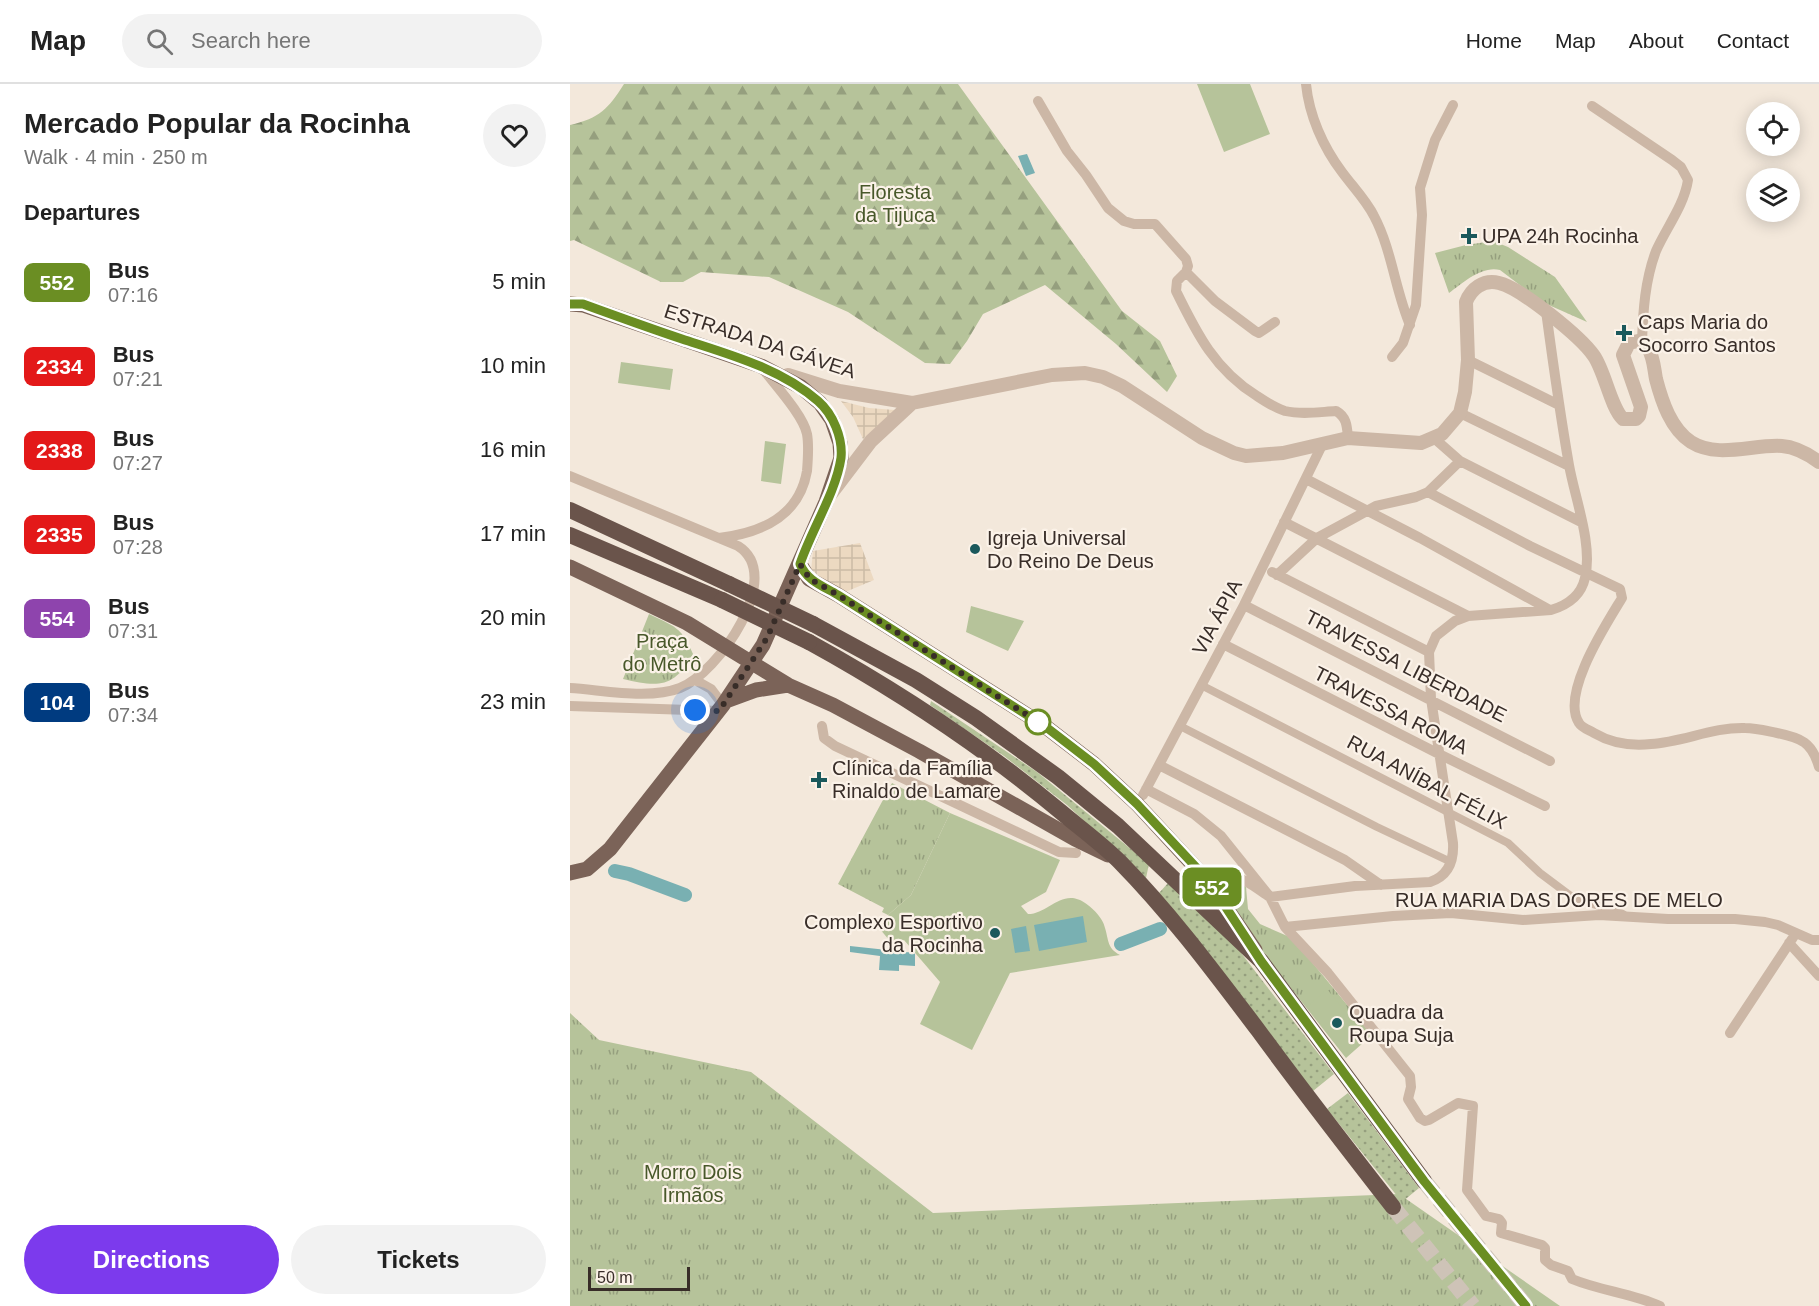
<!DOCTYPE html>
<meta charset="utf-8">
<style>
body{margin:0;font-family:Arial,sans-serif;background:#f2f2f2;color:#222;height:100vh;display:flex;flex-direction:column;font-size:22px;white-space:nowrap}
*{box-sizing:border-box;margin:0}
p{font-size:20px;color:#767676}
.icon{flex:none;width:33px;height:33px;fill:none;stroke:currentColor;stroke-width:2;stroke-linecap:round;stroke-linejoin:round}
.map{position:relative;flex:1;overflow:hidden}
.drawer{display:flex;flex-direction:column;background:#fff;width:570px}
.drawer>*{flex:none}
.badge{padding:0 12px;border-radius:9px;font-size:21px;line-height:39px}
.tools{position:absolute;left:1176px;top:18px;display:grid;gap:12px}
.tools a{display:grid;place-items:center;width:54px;height:54px;border-radius:50%;background:#fff;box-shadow:0 3px 15px #0003;font-size:30px}
.scale{position:absolute;left:18px;bottom:15px;width:102px;box-sizing:border-box;padding-left:6px;border:3px solid #382d28;border-top:0;font-size:16px;line-height:21px;white-space:nowrap;color:#382d28;-webkit-text-stroke:4px #fbf2e8;paint-order:stroke}
.you{position:absolute;width:30px;height:30px;margin:-15px;border:4px solid #fff;border-radius:50%;background:#1a73e8;box-shadow:0 0 0 9px #1a73e833}
.map>.badge{position:absolute;translate:-50% -50%;box-shadow:0 0 0 3px #fff}
h2{padding:0 24px;font-size:22px;line-height:54px}
.round{display:grid;place-items:center;flex:none;width:63px;height:63px;border-radius:32px;background:#f2f2f2}
.head{display:flex;align-items:center;justify-content:space-between;height:102px;padding:0 24px}
h1{font-size:28px;font-weight:700;line-height:45px}
.primary-button{display:flex;gap:12px;margin-top:auto;padding:12px 24px}
.primary-button a{flex:1;height:69px;border-radius:36px;background:#7c3aed;color:#fff;font-size:24px;font-weight:700;line-height:69px;text-align:center}
.primary-button a+a{background:#f2f2f2;color:#222}
ul{padding:0;list-style:none}
li{display:flex;align-items:center;gap:18px;height:84px;padding:0 24px}
li div{flex:1}
li b{display:block;font-size:22px}
li em{font-style:normal}
li .badge{min-width:66px;font-weight:700;text-align:center}
header{display:flex;align-items:center;gap:36px;box-sizing:border-box;height:84px;padding:0 30px;background:#fff;border-bottom:2px solid #e0e0e0}
header strong{font-size:28px}
nav{display:flex;gap:33px;margin-inline-start:auto;font-size:21px}
.search{width:420px;height:54px;background:#f2f2f2;display:flex;align-items:center;gap:15px;box-sizing:border-box;padding:0 21px;border-radius:33px;color:#767676;font-size:22px}
main{display:flex;flex:1;min-height:0}
.map>svg:first-child{display:block}
.grass{fill:url(#grass-dots)}
.forest{fill:url(#forest-firs)}
.park{fill:url(#park-tufts)}
.pitch{fill:#b6c39a}
.plaza{fill:url(#plaza-grid)}
.water{fill:#79b0b2}
.lines{fill:none;stroke-linecap:round;stroke-linejoin:round}
.canal{stroke:#79b0b2;stroke-width:14}
.trunk-tunnel{stroke:#cec3b7;stroke-width:16;stroke-dasharray:16 8;stroke-linecap:butt}
.pedestrian{stroke:#ccb7a6;stroke-width:8}
.minor{stroke:#ccb7a6;stroke-width:10}
.tertiary{stroke:#ccb7a6;stroke-width:14}
.primary{stroke:#7b6358;stroke-width:15}
.trunk{stroke:#6a544b;stroke-width:16}
.trunk-bridge{stroke:#6a544b;stroke-width:16}
.line-casing{stroke:#fff;stroke-width:14}
.line{stroke:#6b8e23;stroke-width:9}
.walk{stroke:#382d28;stroke-width:6;stroke-dasharray:0 10.8}
.poi-dot{fill:#1b595c;stroke:#fbf2e8;stroke-width:2}
.stop-dot{fill:#fff;stroke:#6b8e23;stroke-width:3}
.labels{text-anchor:middle;stroke-width:4.5;stroke-linejoin:round;paint-order:stroke}
.park-label{font-size:20px;fill:#48582a;stroke:#fbf2e8}
.poi-label{font-size:20px;fill:#382d28;stroke:#fbf2e8;text-anchor:start}
.street-label{font-size:20px;fill:#382d28;stroke:#fbf2e8}
</style>
<header>
<strong>Map</strong>
<div class="search"><svg class="icon" aria-label="search" viewBox="0 0 24 24"><circle cx="10" cy="10" r="6"/><path d="M15 15l6 6"/></svg>Search here</div>
<nav><a>Home</a><a>Map</a><a>About</a><a>Contact</a></nav>
</header>
<main>
<section class="drawer">
<div class="head"><div><h1>Mercado Popular da Rocinha</h1><p>Walk · 4 min · 250 m</p></div><a class="round"><svg class="icon" aria-label="heart" viewBox="0 0 24 24"><path d="M12 20l-8-8c-3-5 5-10 8-4 3-6 11-1 8 4z"/></svg></a></div>
<h2>Departures</h2>
<ul>
<li><span class="badge" style="background:#6b8e23;color:#fff">552</span><div><b>Bus</b><p>07:16</p></div><em>5 min</em></li>
<li><span class="badge" style="background:#e31919;color:#fff">2334</span><div><b>Bus</b><p>07:21</p></div><em>10 min</em></li>
<li><span class="badge" style="background:#e31919;color:#fff">2338</span><div><b>Bus</b><p>07:27</p></div><em>16 min</em></li>
<li><span class="badge" style="background:#e31919;color:#fff">2335</span><div><b>Bus</b><p>07:28</p></div><em>17 min</em></li>
<li><span class="badge" style="background:#8e44ad;color:#fff">554</span><div><b>Bus</b><p>07:31</p></div><em>20 min</em></li>
<li><span class="badge" style="background:#003b80;color:#fff">104</span><div><b>Bus</b><p>07:34</p></div><em>23 min</em></li>
</ul>
<div class="primary-button"><a>Directions</a><a>Tickets</a></div>
</section>
<div class="map">
<svg width="1249" height="1222" viewBox="0 0 1249 1222">
<defs>
<pattern id="grass-dots" width="8" height="8" patternUnits="userSpaceOnUse" patternTransform="scale(1.5)"><rect width="8" height="8" fill="#b6c39a"/><path d="M2 2h.1M6 6h.1" fill="none" stroke="#959f7e" stroke-width="1.8" stroke-linecap="round"/></pattern>
<pattern id="forest-firs" width="22" height="20" patternUnits="userSpaceOnUse" patternTransform="scale(1.5)"><rect width="22" height="20" fill="#b6c39a"/><path d="M5 1l3.5 6h-7zM16 11l3.5 6h-7z" fill="#959f7e"/></pattern>
<pattern id="park-tufts" width="24" height="20" patternUnits="userSpaceOnUse" patternTransform="scale(1.5)"><rect width="24" height="20" fill="#b6c39a"/><path d="M3 7l-1-3M5 7V3M7 7l1-3M15 17l-1-3M17 17v-4M19 17l1-3" fill="none" stroke="#959f7e"/></pattern>
<pattern id="plaza-grid" width="8" height="8" patternUnits="userSpaceOnUse" patternTransform="scale(1.5)"><rect width="8" height="8" fill="#ecd9c1"/><path d="M0 4h8M4 0v8" fill="none" stroke="#cbbba6"/></pattern>
</defs>
<rect width="100%" height="100%" fill="#f3e8db"/>
<path class="grass" d="M 361,617 L 467,688 L 579,780 L 576,794 L 497,721 L 434,672 L 360,621 Z
M 598,799 L 662,857 L 764,990 L 743,1007 L 589,809 Z
M 778,1009 L 849,1104 L 832,1118 L 757,1025 Z"/>
<path class="forest" d="M 54,0 L 388,0 L 552,227 L 590,257 L 607,292 L 597,308 L 546,260 L 475,201 L 413,230 L 397,257 L 380,280 L 355,279 L 278,228 L 199,193 L 131,188 L 113,198 L 91,198 L 4,156 L 0,157 L 0,41 C 30,34 38,25 54,0 Z"/>
<path class="park" d="M 923,157 L 938,163 L 985,193 L 1017,238 L 972,218 L 930,186 C 913,181 892,199 879,209 L 865,169 L 896,161 Z
M 79,530 C 105,543 111,542 123,570 C 104,605 87,603 53,595 Z
M 322,699 L 380,729 L 341,811 L 318,831 L 312,828 L 314,824 L 268,800 Z
M 667,793 L 676,803 L 678,825 L 690,840 L 722,854 L 802,951 L 776,974 L 697,874 L 651,805 L 656,796 Z
M 0,929 L 29,956 L 181,988 L 363,1129 L 829,1110 L 990,1222 L 0,1222 Z"/>
<path class="pitch" d="M 627,0 L 680,0 L 700,50 L 654,68 Z
M 51,278 L 103,285 L 100,306 L 48,299 Z
M 195,357 L 216,360 L 211,400 L 191,397 Z
M 401,522 L 454,537 L 438,567 L 396,548 Z
M 380,729 L 490,776 L 476,808 L 451,822 L 458,830 C 477,830 490,807 510,816 C 520,821 533,833 535,844 C 539,857 537,864 550,871 L 440,889 L 402,966 L 350,940 L 370,898 L 334,856 L 325,863 L 309,844 L 320,834 L 318,831 L 341,811 Z
M 757,905 L 797,955 L 775,972 L 737,923 Z"/>
<path class="plaza" d="M 271,317 L 299,324 L 325,326 L 293,355 L 283,333 Z
M 290,459 L 304,496 L 273,509 L 241,487 L 243,467 Z"/>
<path class="water" d="M 457,70 L 465,89 L 456,92 L 448,72 Z
M 513,832 L 517,858 L 469,867 L 464,841 Z
M 456,842 L 460,867 L 445,869 L 441,845 Z
M 280,862 L 345,869 L 345,882 L 329,881 L 329,887 L 309,886 L 310,872 L 280,868 Z"/>
<g class="lines">
<path class="canal" d="M 45,787 L 59,790 L 115,811
M 551,860 L 590,845"/>
<path class="trunk-tunnel" d="M 854,1097 L 956,1222
M 823,1123 L 903,1222"/>
<path class="pedestrian" d="M 631,601 L 938,759 L 970,789 L 1002,813 L 1053,830
M 610,642 L 807,743 L 881,778"/>
<path class="minor" d="M 736,0 C 739,31 753,63 772,88 C 783,103 796,116 804,132 C 822,166 825,206 840,241
M 468,17 L 497,67 L 516,91 L 538,124 L 554,137 L 564,140 L 585,140 L 616,175 L 618,182 L 616,188 L 645,217 L 685,247 L 689,249 L 705,238
M 1022,22 L 1102,76 L 1111,83 L 1118,96 C 1114,122 1096,144 1086,167 C 1075,196 1073,227 1072,258
M 616,188 L 607,197 L 606,207 C 627,250 645,286 687,312 C 696,318 705,324 715,327 C 732,331 749,328 766,327 C 777,333 777,343 778,354
M 822,273 L 833,259 L 846,221 L 852,131 L 850,104 L 865,56 L 883,21
M 898,276 L 989,321
M 890,329 L 999,382
M 865,355 L 890,377 L 1011,438
M 0,392 L 168,462 C 216,492 148,589 110,604 C 79,616 33,606 0,604
M 736,395 L 850,454 L 980,526
M 858,408 L 960,462 L 1050,505 L 1052,514 C 1037,539 990,610 1009,639 C 1012,644 1019,646 1024,649 C 1041,659 1062,662 1081,660 C 1113,658 1143,643 1175,644 C 1186,644 1197,647 1207,649 C 1231,654 1242,658 1249,683
M 714,438 L 898,532
M 149,454 C 191,449 229,433 237,387 C 238,375 239,361 237,350 C 233,331 205,301 193,285
M 702,488 L 859,568
M 707,491 L 747,454 L 806,422 L 846,413 L 858,408 L 890,377
M 674,521 L 980,677
M 653,560 L 871,671 L 975,722
M 125,596 L 141,605 L 153,621
M 0,622 L 149,627
M 252,642 L 254,654 L 265,662 L 489,768 L 506,769
M 589,681 L 775,776 L 811,801
M 576,705 L 624,730 L 651,752 L 700,813 L 715,843 L 758,889 L 840,992 L 841,1003 L 838,1015 L 850,1034 L 855,1037 L 859,1036 L 888,1019 L 903,1022 L 897,1106 L 916,1132 L 929,1135 L 932,1139 L 931,1149 L 972,1161 L 975,1164 L 975,1176 L 981,1181 L 998,1187 L 1002,1195 C 1031,1207 1061,1209 1090,1222
M 573,711 L 674,521 L 753,359
M 637,796 C 662,782 680,800 700,813 L 785,802 L 860,798 C 878,792 884,777 883,759 L 861,615 L 859,568 L 866,552 L 885,537 L 898,532 L 981,526 C 998,521 1011,512 1015,494 C 1023,460 1005,415 999,381 C 990,330 983,279 976,227
M 715,843 L 823,832 L 881,829 L 953,836 L 1029,831 L 1098,835 L 1165,835 L 1195,838 L 1208,841 L 1242,856 L 1249,856
M 1219,859 L 1249,892
M 1160,949 L 1226,849"/>
<path class="tertiary" d="M 218,291 L 269,307 L 342,319 L 482,291 L 515,289 L 533,293 L 552,302 L 632,354 L 664,369 L 676,372 L 713,369 L 778,354 L 851,359 L 872,350 L 890,329 L 895,308 L 898,276 L 896,218 C 901,205 913,195 929,199 C 951,204 1011,253 1024,272 C 1035,288 1041,324 1053,335 L 1066,335 L 1069,332 L 1071,323 L 1053,271 L 1059,259 L 1068,257 C 1072,258 1076,260 1078,264 C 1084,274 1084,285 1086,295 C 1092,318 1101,345 1121,358 C 1148,375 1183,360 1212,362 C 1226,363 1238,370 1249,378
M 260,411 L 301,357 L 342,319"/>
<path class="primary" d="M 0,220 L 13,221 L 191,282 L 231,303 L 250,319 L 262,336 L 270,359 L 271,374 L 256,418 L 193,561 L 153,621 L 40,765 L 17,785 L 0,789
M 230,480 L 239,495 L 268,511 L 476,643 L 524,680 L 567,720 L 637,796 L 685,866
M 0,483 L 117,539 L 218,601 L 263,621 L 349,667 L 505,755 L 538,771
M 156,617 L 186,606 L 218,601"/>
<path class="trunk" d="M 0,426 L 159,500
M 0,451 L 152,516
M 243,540 L 346,596 L 406,634 L 488,693 L 548,742 L 691,877 L 854,1097
M 239,558 C 328,607 413,663 491,728 C 510,744 532,760 550,778 C 601,830 644,888 688,946 C 732,1006 777,1064 823,1123"/>
<path class="trunk-bridge" d="M 159,500 L 243,540
M 152,516 L 239,558"/>
</g>
<g class="lines">
<g class="line-casing">
<path id="line" d="M 0,220 L 13,220 C 46,232 79,244 112,255 C 158,270 210,284 248,317 C 263,330 273,354 271,374 C 266,408 241,447 230,480 C 237,497 253,502 268,511 L 476,643 L 524,680 L 567,720 L 638,796 L 691,877 L 854,1097 L 956,1222"/>
</g>
<use href="#line" class="line"/>
<path class="walk" d="M 125,626 L 149,627 L 153,621 L 197,554 L 230,480 L 240,495 L 268,511 L 476,643 L 468,638"/>
</g>
<g class="poi-dot">
<path d="M896 143h6v6h6v6h-6v6h-6v-6h-6v-6h6z"/>
<path d="M1051 240h6v6h6v6h-6v6h-6v-6h-6v-6h6z"/>
<circle cx="405" cy="465" r="6"/>
<path d="M246 687h6v6h6v6h-6v6h-6v-6h-6v-6h6z"/>
<circle cx="425" cy="849" r="6"/>
<circle cx="767" cy="939" r="6"/>
</g>
<circle class="stop-dot" cx="468" cy="638" r="12"/>
<g class="labels">
<g class="park-label">
<text x="325" y="115">Floresta<tspan x="325" dy="23">da Tijuca</tspan></text>
<text x="92" y="564">Praça<tspan x="92" dy="23">do Metrô</tspan></text>
<text x="123" y="1095">Morro Dois<tspan x="123" dy="23">Irmãos</tspan></text>
</g>
<g class="poi-label">
<text x="912" y="159">UPA 24h Rocinha</text>
<text x="1068" y="245">Caps Maria do<tspan x="1068" dy="23">Socorro Santos</tspan></text>
<text x="417" y="461">Igreja Universal<tspan x="417" dy="23">Do Reino De Deus</tspan></text>
<text x="262" y="691">Clínica da Família<tspan x="262" dy="23">Rinaldo de Lamare</tspan></text>
<text x="413" y="845" text-anchor="end">Complexo Esportivo<tspan x="413" dy="23">da Rocinha</tspan></text>
<text x="779" y="935">Quadra da<tspan x="779" dy="23">Roupa Suja</tspan></text>
</g>
<g class="street-label">
<text transform="translate(190 257) rotate(18)" y="7">ESTRADA DA GÁVEA</text>
<text transform="translate(647 533) rotate(-62)" y="7">VIA ÁPIA</text>
<text transform="translate(836 582) rotate(27)" y="7">TRAVESSA LIBERDADE</text>
<text transform="translate(821 626) rotate(27)" y="7">TRAVESSA ROMA</text>
<text transform="translate(857 698) rotate(28)" y="7">RUA ANÍBAL FÉLIX</text>
<text x="989" y="823">RUA MARIA DAS DORES DE MELO</text>
</g>
</g>
</svg>
<div class="tools">
<a><svg class="icon" aria-label="locate" viewBox="0 0 24 24"><circle cx="12" cy="12" r="6"/><path d="M12 2v4M12 18v4M2 12h4M18 12h4"/></svg></a>
<a><svg class="icon" aria-label="layers" viewBox="0 0 24 24"><path d="M12 4l9 5-9 5-9-5zM3 14l9 5 9-5"/></svg></a>
</div>
<div class="scale">50 m</div>
<div class="you" style="left:125px;top:626px"></div>
<b class="badge" style="left:642px;top:803px;background:#6b8e23;color:#fff">552</b>
</div>
</main>
